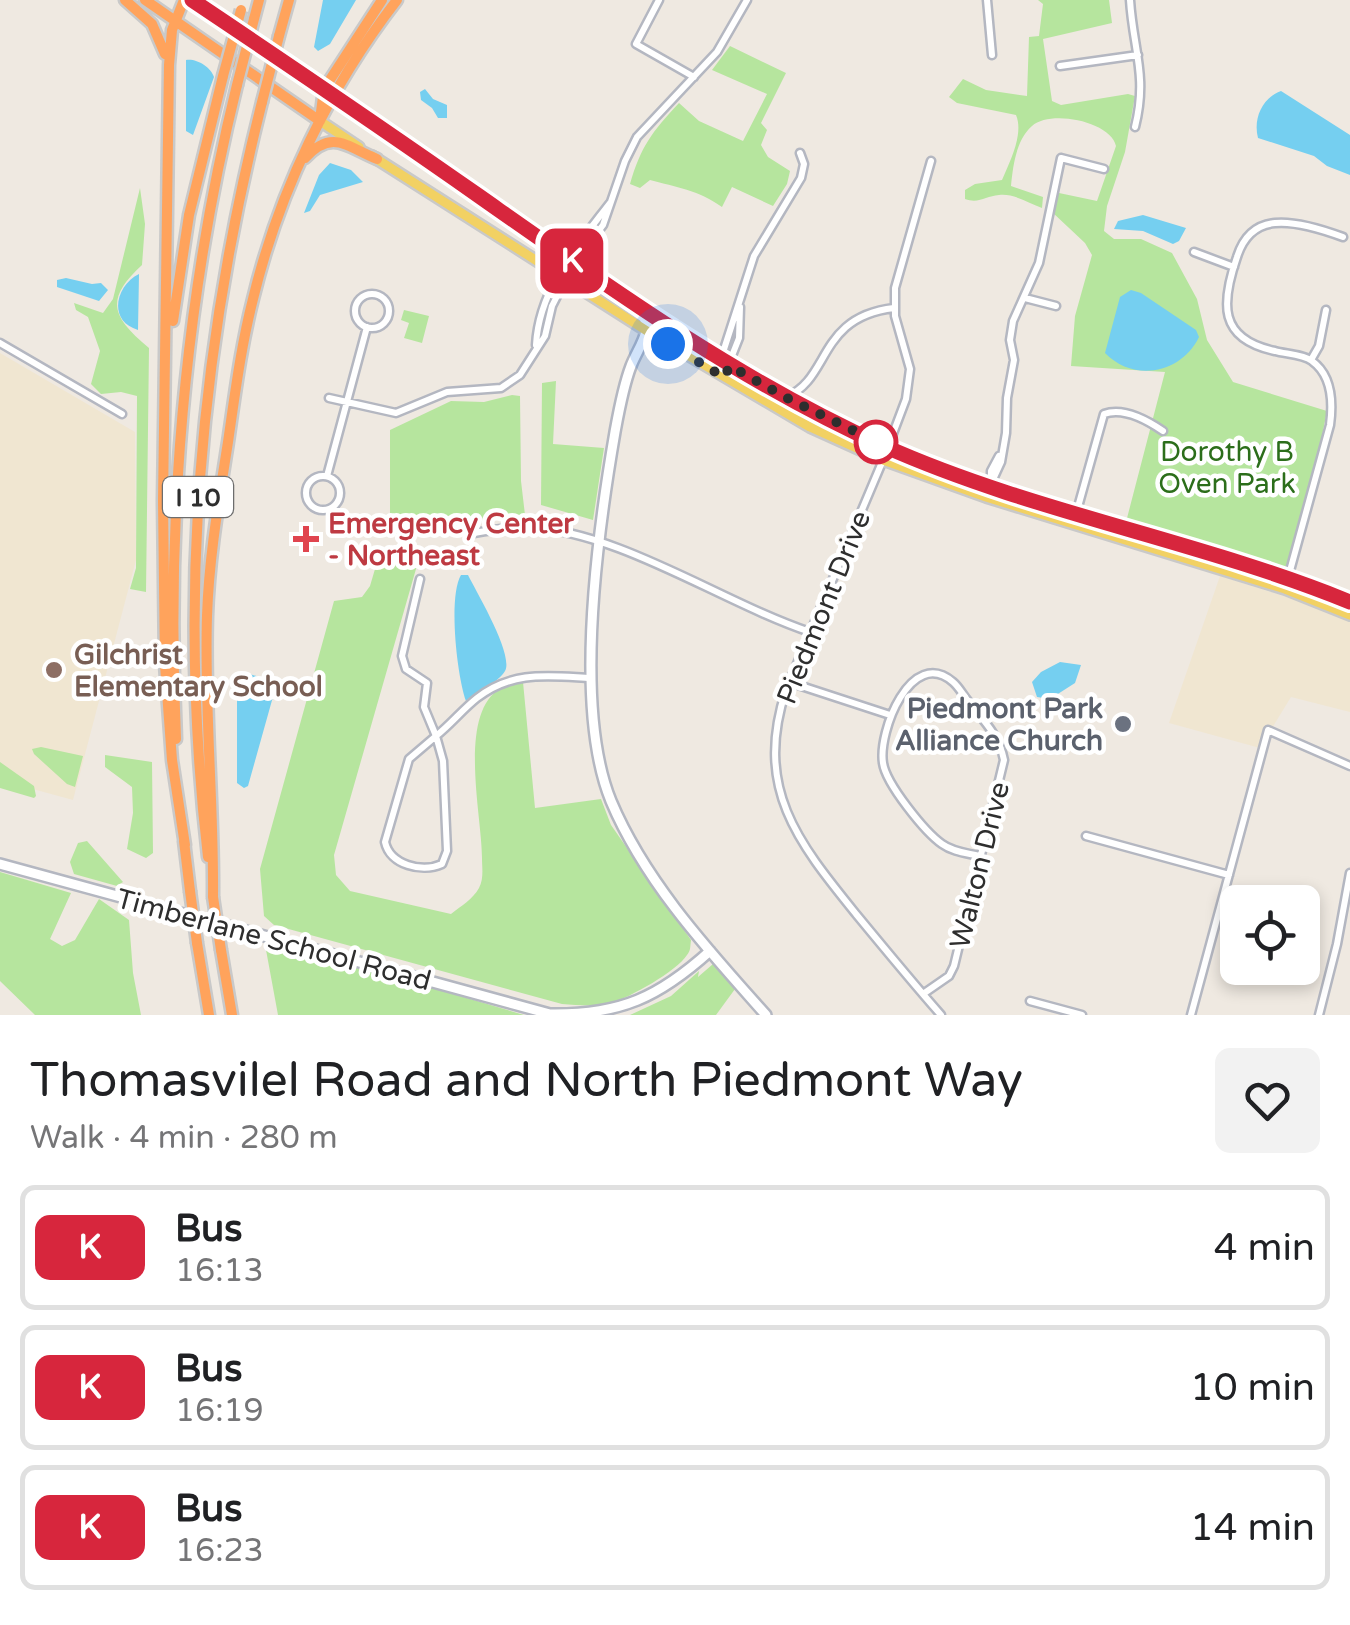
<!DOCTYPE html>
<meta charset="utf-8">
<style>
body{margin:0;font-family:"Varela Round",sans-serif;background:#f2f2f2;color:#202124;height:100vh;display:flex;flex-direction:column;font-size:38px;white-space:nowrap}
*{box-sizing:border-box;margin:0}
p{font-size:32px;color:#757577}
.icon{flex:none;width:55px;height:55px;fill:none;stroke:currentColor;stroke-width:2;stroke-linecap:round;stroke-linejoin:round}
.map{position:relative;height:1015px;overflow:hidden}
.drawer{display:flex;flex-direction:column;background:#fff;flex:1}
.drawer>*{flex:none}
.badge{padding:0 20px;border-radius:15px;font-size:35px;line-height:65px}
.controls{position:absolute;left:1220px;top:885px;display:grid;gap:20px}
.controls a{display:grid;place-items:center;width:100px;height:100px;border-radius:15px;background:#fff;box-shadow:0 5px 15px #0003;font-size:50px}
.you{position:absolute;width:50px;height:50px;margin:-25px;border:8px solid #fff;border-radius:50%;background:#1a73e8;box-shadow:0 0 0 15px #1a73e833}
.map>.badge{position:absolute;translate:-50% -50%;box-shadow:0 0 0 5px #fff}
.round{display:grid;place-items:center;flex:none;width:105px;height:105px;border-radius:15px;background:#f2f2f2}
.overview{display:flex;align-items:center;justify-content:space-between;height:170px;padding:0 30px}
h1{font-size:48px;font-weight:600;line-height:75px}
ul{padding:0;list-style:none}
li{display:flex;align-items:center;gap:30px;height:125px;margin:0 20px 15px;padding:0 10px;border:5px solid #e0e0e0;border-radius:15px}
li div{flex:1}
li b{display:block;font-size:38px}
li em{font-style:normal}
li .badge{min-width:110px;font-weight:700;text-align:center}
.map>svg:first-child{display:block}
.education{fill:#f0e6d1}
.green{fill:#b6e59e}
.water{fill:#75cff0}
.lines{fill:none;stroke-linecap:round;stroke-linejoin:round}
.street-casing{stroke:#b4b7c1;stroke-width:11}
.secondary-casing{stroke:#b4b7c1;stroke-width:14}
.primary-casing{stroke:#c9c9c9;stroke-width:14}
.highway-casing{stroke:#c9c9c9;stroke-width:15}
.street{stroke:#fff;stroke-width:6}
.secondary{stroke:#fff;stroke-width:9}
.primary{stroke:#f2d163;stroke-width:9}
.highway{stroke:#ffa35c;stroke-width:10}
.highway-bridge-casing{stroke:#c9c9c9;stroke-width:15;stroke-linecap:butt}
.highway-bridge{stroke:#ffa35c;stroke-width:10}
.line-casing{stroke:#fff;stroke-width:22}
.line{stroke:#d7263d;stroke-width:15}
.walk{stroke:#2e2e2e;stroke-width:10;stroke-dasharray:0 18}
.stop-dot{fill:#fff;stroke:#d7263d;stroke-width:5}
.health-dot{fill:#e0444e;stroke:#fff;stroke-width:4}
.education-dot{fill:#8d6e63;stroke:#fff;stroke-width:4}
.worship-dot{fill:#6b7280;stroke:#fff;stroke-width:4}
.labels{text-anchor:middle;stroke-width:9;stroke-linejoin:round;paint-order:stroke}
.shield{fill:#fff;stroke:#6d6d6d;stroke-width:2.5}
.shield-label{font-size:25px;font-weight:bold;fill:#2e2e2e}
.park-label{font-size:28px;fill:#2c6e1b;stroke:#fff}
.health-label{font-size:28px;font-weight:bold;fill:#be3a42;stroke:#fff;text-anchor:start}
.street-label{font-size:28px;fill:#2e2e2e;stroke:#fff}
.education-label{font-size:28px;font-weight:bold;fill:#785e54;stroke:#fff;text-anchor:start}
.worship-label{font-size:28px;font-weight:bold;fill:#5b616d;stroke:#fff;text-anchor:end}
</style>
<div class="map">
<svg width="1350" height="1015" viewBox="0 0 1350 1015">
<rect width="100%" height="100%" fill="#efe9e1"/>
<path class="education" d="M 0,353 L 135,432 L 136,560 L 73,800 L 0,780 Z
M 1220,576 L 1296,600 L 1350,622 L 1350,712 L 1291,697 L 1272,728 L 1266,727 L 1260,748 L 1169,723 Z"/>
<path class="green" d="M 1038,0 L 1109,0 L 1112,23 L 1043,39 L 1052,101 L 1061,105 L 1128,94 L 1135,96 L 1125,152 L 1107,206 L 1104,231 L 1114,239 L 1141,239 L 1172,253 L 1197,299 L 1207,340 L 1233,382 L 1327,411 L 1317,461 L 1285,571 L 1126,522 L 1165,372 L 1071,366 L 1075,316 L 1092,255 L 1085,243 L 1052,212 L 1059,193 L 1097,201 L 1116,146 C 1111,122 1051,109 1032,126 C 1016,140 1013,166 1011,186 L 1043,197 L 1042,208 C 1029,203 1013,193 999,195 C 986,196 979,204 965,199 L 965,190 L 975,184 L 1002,180 C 1010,161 1024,134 1016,115 L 957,103 L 949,97 L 963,79 L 986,90 L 1027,96 L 1029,37 L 1039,36 L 1043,4 Z
M 730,46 L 786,73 L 761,123 L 767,130 L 761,145 L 768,157 L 790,171 L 787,184 L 773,206 L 732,187 L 722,207 C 698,190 676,187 650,180 L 640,188 L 630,184 C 641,146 652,132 679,103 L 699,121 L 743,141 L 767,94 L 712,70 Z
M 140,188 L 145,224 L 142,265 C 104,300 112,317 149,348 L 146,592 L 130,589 L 136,568 L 137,396 L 121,392 L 101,394 L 91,384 L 100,351 L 88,317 L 76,310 L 74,303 L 103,313 L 113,299 Z
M 404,310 L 429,316 L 422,343 L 404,338 L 409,323 L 401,320 Z
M 556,381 L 553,444 L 604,448 L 593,520 L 541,505 L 542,383 Z
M 512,395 L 520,396 L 521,481 L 525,515 L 390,536 L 390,430 L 451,401 L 484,402 Z
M 422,548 L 334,855 L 336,875 L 350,891 L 451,914 C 461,906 473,899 479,888 C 484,879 482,867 482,858 C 482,815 457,713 501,688 C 507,684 517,683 523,682 L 535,808 L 601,799 L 611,825 L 691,940 C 690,947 691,950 687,955 C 677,971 629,998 611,1003 C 595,1007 578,1005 562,1004 L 274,925 L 264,916 L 260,869 L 334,601 L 362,597 L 370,586 L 380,552 Z
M 41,747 L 83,756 L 75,787 L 67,784 L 34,754 L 32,749 Z
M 105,755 L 152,762 L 153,853 L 146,858 L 127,849 L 133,813 L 132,787 L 105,767 Z
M 0,762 L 34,786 L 36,796 L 34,798 L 0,788 Z
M 87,841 L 123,882 L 117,886 L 74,874 L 70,862 L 78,843 Z
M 0,872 L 71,893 L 50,939 L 62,946 L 75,940 L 99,899 L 129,920 L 133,973 L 141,1015 L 35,1015 L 0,981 Z
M 264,939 L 271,940 L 524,1015 L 278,1015 Z
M 713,964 L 735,989 L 716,1015 L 630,1015 L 671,996 L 699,971 L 698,977 Z"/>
<path class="water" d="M 323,0 L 356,0 L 330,44 L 318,51 L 314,47 Z
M 186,60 C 196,58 211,67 214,77 L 193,135 L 186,131 Z
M 425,89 L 433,99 L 447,105 L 447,118 L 438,118 L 432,108 L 421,100 L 420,92 Z
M 1281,91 L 1350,135 L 1350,175 L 1327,166 L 1314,156 L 1258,138 C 1253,119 1262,98 1281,91 Z
M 330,163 L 351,170 L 363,182 L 320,195 L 310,211 L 304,213 L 319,175 Z
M 1143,215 L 1186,228 L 1179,241 L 1173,244 L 1143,231 L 1114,229 L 1118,221 Z
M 139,274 L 138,330 C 107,321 116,285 139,274 Z
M 66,278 L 92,284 L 101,283 L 108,290 L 99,301 L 57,287 L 57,280 Z
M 1131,290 L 1141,293 L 1196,330 L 1199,337 C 1182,373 1134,383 1105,353 L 1120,297 Z
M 461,575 L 468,575 C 477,593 514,655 505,671 C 499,682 477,692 466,701 C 457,676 448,597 461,575 Z
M 1060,662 L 1081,665 L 1075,683 L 1050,699 L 1037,697 L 1032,682 L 1041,672 Z
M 243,672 L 273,681 L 276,686 L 248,786 L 244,788 L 237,783 L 237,680 Z"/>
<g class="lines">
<g class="street-casing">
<path id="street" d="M 659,0 L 636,44 L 694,77
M 987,0 L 992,55
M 1130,0 C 1133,49 1148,76 1135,127
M 1060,66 L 1138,55
M 931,161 L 895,288 L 895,316 L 910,369 L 906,399 L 883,460 L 786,690 C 754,788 797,841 856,914 C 884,948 912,982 941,1015
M 1194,252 L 1234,267
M355 311a17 17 0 1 1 34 0a17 17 0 1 1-34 0Z
M 1025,298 L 1056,306
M 0,343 L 122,414
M 536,345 C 539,289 577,246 610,203
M 1311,360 L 1319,346 L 1326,310
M 717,371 L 754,256 L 801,178 L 804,164 L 800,153
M 724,376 L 739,338 L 740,307
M 786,397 C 831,379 817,317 894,308
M 329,398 L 396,413 L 447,392 L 501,388 L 520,375 L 545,336 L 552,306 L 574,263 L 603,225 L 625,161 L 637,137 L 717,52 L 747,0
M 327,476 L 367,327
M306 493a17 17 0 1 1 34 0a17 17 0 1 1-34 0Z
M 991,481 L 991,471 L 999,456
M 989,488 L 1001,462 L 1006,433 L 1007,398 L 1014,360 L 1010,340 L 1013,321 L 1039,263 L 1061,158 L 1104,169
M 1076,514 L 1104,414 C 1123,407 1147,420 1163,431
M 474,533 C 492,530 510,527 528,527 C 621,532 721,602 810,632
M 420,579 L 402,656 L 406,669 L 427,683 L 424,707 L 436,736 C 451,724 463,709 477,698 C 513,670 549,676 591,678
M 1285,589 L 1330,425 C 1333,403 1333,376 1312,361 C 1303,354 1285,354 1275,351 C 1218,339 1221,303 1237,257 C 1243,238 1254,225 1275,223 C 1295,221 1324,230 1343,237
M 789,682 L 890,715
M 436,736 L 443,761 L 447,851 L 442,864 C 422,873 390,865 385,842 L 409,759 Z
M 1086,836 L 1229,875
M 923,994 L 949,976 L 954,966 L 1004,760 C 999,735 983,720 968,701 C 963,695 959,687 953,682 C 911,646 878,732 883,763 C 886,784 925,832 942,844 C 953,852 967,853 979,856
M 1030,1001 L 1082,1015
M 1191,1015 L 1268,730 L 1350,766
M 1319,1015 L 1337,944 L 1350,873"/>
</g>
<g class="secondary-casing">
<path id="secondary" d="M 641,309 C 643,316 648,324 646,331 C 644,342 635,355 631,366 C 623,387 619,410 615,432 C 598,530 573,708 611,801 C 645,882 709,951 766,1015
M 0,864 L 550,1014 C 621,1015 659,997 710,951"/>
</g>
<g class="primary-casing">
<path id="primary" d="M 334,96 C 515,217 685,354 883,445 C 1033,514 1198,540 1350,602
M 320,121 L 359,147
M 372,156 L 647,331 L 810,427 L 883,460 L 986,497 L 1285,589 L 1350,615"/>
</g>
<g class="highway-casing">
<path id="highway" d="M 125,0 L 152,24 L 165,54
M 145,0 L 320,121
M 184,0 L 172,30 L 169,65 L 163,501 L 165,665 L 172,760 L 185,845
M 192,0 L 334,96
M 254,19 L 259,0
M 279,36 L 289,0
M 320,120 L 324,89 L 382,0
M 305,158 C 332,129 346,146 377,159
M 173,321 L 189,215 L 223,76
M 176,739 C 166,519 184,300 237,85
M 184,841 L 190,891
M 208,857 C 178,600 199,352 262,102
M 213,897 C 214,803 204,710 207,616 C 209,557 219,500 228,442 C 235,394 241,346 253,299 C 279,191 329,88 397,0
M 197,943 L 209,1015
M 221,950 L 232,1015"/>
</g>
<use href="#street" class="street"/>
<use href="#secondary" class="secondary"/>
<use href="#primary" class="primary"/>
<use href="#highway" class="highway"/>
<g class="highway-bridge-casing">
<path id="highway-bridge" d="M 223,76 L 241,10
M 237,85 L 254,19
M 262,102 L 279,36
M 190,891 L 197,943
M 213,897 L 221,950"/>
</g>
<use href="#highway-bridge" class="highway-bridge"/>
</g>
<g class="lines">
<g class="line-casing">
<path id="line" d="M 192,0 C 289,65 385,130 479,196 C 610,288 738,380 884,446 C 1034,513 1198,540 1350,602"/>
</g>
<use href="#line" class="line"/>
<path class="walk" d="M 668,344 L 724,377 L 730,366 L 785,397 L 887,447 L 876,442"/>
</g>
<circle class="stop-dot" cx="876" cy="442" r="20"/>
<path class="health-dot" d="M301 524h10v10h10v10h-10v10h-10v-10h-10v-10h10z"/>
<circle class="education-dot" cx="54" cy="670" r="10"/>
<circle class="worship-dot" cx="1123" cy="724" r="10"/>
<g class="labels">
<rect class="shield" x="163" y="477" width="70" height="40" rx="8"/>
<g class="shield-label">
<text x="198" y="506">I 10</text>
</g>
<g class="park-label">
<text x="1227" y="461">Dorothy B<tspan x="1227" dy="32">Oven Park</tspan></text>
</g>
<g class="health-label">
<text x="328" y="533">Emergency Center<tspan x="328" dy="32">- Northeast</tspan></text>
</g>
<g class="street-label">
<text transform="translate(823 607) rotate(-68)" y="10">Piedmont Drive</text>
<text transform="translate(979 865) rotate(-76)" y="10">Walton Drive</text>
<text transform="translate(274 939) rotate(15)" y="10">Timberlane School Road</text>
</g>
<g class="education-label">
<text x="74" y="664">Gilchrist<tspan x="74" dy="32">Elementary School</tspan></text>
</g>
<g class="worship-label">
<text x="1103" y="718">Piedmont Park<tspan x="1103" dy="32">Alliance Church</tspan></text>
</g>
</g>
</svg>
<div class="controls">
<a><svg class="icon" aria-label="locate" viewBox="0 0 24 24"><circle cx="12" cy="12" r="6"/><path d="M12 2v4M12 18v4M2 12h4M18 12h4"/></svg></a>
</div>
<div class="you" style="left:668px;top:344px"></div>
<b class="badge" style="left:572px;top:261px;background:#d7263d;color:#fff">K</b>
</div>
<section class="drawer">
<div class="overview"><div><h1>Thomasvilel Road and North Piedmont Way</h1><p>Walk · 4 min · 280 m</p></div><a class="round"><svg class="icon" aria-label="heart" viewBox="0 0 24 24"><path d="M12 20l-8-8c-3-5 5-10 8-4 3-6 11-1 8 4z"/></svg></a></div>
<ul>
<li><span class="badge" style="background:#d7263d;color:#fff">K</span><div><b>Bus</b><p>16:13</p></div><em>4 min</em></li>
<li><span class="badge" style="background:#d7263d;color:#fff">K</span><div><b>Bus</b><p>16:19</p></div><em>10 min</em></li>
<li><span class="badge" style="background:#d7263d;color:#fff">K</span><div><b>Bus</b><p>16:23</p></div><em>14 min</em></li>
</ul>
</section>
